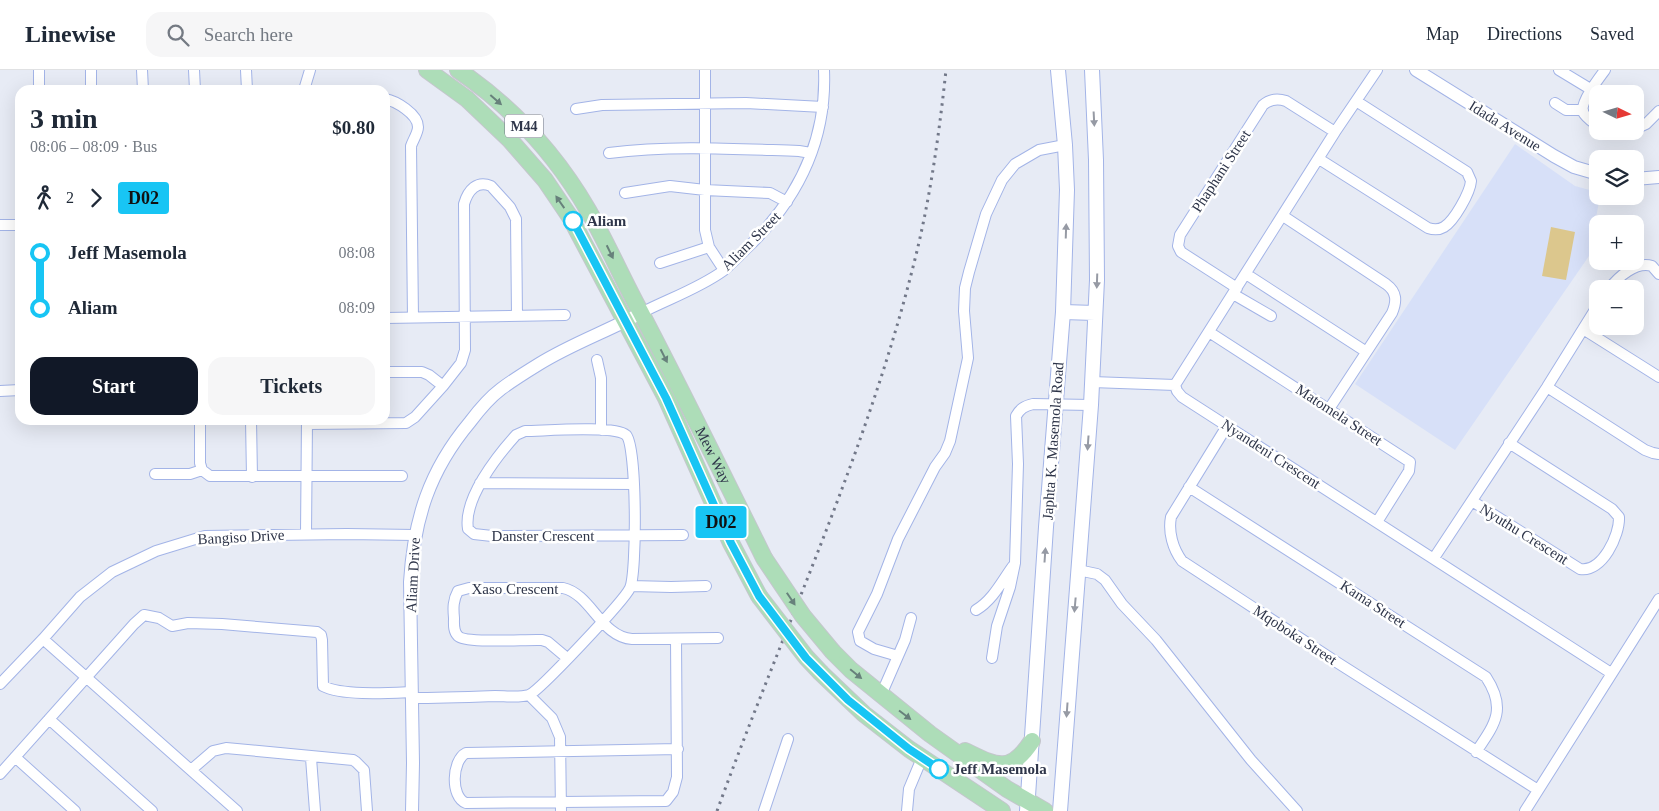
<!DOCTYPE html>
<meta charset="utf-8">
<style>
body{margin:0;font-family:"Times New Roman",serif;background:#f6f6f7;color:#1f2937;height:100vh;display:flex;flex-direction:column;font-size:19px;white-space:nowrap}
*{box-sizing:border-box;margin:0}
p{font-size:16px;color:#747a83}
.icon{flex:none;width:28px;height:28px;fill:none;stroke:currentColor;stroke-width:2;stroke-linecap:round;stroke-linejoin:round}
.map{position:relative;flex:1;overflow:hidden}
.side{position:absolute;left:15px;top:15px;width:375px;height:340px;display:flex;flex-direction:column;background:#fff;border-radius:15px;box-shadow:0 5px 20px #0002}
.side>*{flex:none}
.badge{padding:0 10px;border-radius:4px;font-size:18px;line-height:32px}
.needle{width:32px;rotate:95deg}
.tools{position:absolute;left:1589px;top:15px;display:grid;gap:10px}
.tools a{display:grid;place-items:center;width:55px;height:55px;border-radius:10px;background:#fff;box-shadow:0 5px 20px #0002;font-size:25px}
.map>.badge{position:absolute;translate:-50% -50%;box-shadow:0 0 0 2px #fff}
.legs{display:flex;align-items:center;gap:8px;height:55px;padding:0 15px;font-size:16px}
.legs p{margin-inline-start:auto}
.summary{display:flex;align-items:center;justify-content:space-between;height:85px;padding:0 15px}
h1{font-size:28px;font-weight:800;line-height:38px}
.button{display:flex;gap:10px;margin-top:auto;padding:10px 15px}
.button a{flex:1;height:58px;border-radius:15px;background:#111827;color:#fff;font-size:20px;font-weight:800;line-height:58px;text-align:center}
.button a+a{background:#f6f6f7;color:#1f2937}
ul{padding:0 15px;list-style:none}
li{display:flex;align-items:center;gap:18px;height:55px;font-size:19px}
li i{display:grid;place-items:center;width:8px;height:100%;margin:0 6px;background:currentColor}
li i::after{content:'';width:12px;height:12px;margin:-6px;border:4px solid;border-radius:50%;background:#fff}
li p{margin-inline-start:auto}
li:first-child i{background:linear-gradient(#0000 50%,currentColor 0)}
li:last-child i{background:linear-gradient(currentColor 50%,#0000 0)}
header{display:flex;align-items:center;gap:30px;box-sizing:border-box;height:70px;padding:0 25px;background:#fff;border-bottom:1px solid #e0e1e3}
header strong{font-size:24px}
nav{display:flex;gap:28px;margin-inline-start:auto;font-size:18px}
.search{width:350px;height:45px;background:#f6f6f7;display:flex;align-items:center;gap:12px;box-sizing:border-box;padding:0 18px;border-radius:15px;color:#747a83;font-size:19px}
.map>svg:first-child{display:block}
.built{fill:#d7e0f8}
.green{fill:#dcc78d}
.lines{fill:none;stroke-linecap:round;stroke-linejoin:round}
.minor-casing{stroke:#a3b4e7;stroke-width:12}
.tertiary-casing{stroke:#a3b4e7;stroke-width:14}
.secondary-casing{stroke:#a3b4e7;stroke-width:16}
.primary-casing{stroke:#c4c6cc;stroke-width:18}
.minor{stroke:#fff;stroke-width:10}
.tertiary{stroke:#fff;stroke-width:12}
.secondary{stroke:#fff;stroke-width:14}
.primary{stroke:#adddb8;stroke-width:16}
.rail{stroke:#727889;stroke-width:3;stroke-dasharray:2.5 5;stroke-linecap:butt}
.primary-bridge-casing{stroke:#c4c6cc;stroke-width:18;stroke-linecap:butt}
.primary-bridge{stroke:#adddb8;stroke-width:16}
.oneway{fill:#67817b}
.oneway2{fill:#969aa4}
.line-1-casing{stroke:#fff;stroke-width:11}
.line-1{stroke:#18c5f4;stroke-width:8}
.stop-1-dot{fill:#fff;stroke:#18c5f4;stroke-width:2.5}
.labels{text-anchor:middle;stroke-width:5;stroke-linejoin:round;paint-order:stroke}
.shield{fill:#fff;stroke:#6d7280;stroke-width:1}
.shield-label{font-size:14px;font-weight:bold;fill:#2e3549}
.street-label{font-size:15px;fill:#2e3549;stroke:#fff}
.stop-label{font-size:15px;font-weight:bold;fill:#2e3549;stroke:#fff;text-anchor:start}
</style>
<header>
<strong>Linewise</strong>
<div class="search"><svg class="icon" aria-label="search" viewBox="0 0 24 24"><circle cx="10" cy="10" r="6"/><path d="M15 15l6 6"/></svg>Search here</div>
<nav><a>Map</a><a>Directions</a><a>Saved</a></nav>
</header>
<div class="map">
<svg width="1659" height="741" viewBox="0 0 1659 741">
<rect width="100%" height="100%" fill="#e7ebf5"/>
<path class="built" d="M 1515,74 L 1575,116 L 1597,122 L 1598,126 L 1600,126 L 1589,186 L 1455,380 L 1355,314 Z"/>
<path class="green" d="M 1551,157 L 1575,162 L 1566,210 L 1542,206 Z"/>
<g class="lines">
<g class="minor-casing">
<path id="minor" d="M 39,0 L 39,20
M 91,0 L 91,20
M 142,0 L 143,20
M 194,0 L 195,20
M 246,0 L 247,20
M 705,0 L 705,160 L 709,177 L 724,200
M 1559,0 L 1592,20
M 304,20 L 310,0
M 385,29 C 396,31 418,44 418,57 C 418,63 413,70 411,76 L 413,248
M 1555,33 L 1566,40 L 1583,40
M 576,39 L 602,35 L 746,33 L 823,37
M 1598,56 C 1593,52 1586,48 1583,42 C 1580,33 1599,8 1605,0
M 1635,59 L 1646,54 L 1659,41
M 609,83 C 672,75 736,79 799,81 L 811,83
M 1319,89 L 1428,158 C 1434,160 1439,160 1444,157 C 1454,151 1470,123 1471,111 L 1467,102 L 1356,31
M 625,123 L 670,116 L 705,120 L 770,123 L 787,132
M 1283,146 L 1386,214 C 1397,222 1397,231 1392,243 L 1329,339
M 0,155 L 20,155
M 660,193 L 709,177
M 1246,204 L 1365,281
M 1237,218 L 1181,182 L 1178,176 L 1180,165 L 1263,35 C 1270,29 1277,28 1286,31 L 1335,62
M 1609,219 C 1618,207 1636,191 1652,196 L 1659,204
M 1233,224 L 1271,246
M 641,243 C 668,229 698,219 723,201 C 730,195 738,187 745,180 C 796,132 827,72 824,0
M 385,248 L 565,245
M 1583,259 L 1659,307
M 1209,262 L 1410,392 L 1409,401 L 1377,452
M 597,290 L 601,308 L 601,360
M 385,302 L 422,302 L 429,305 L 443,316
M 1092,312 L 1175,315
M 1175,315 L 1177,321 L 1182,327 L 1227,356 L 1611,603
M 1175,315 L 1335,62 L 1377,0
M 1547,317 L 1645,380 L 1653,383 L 1659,384
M 0,321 L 20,320
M 200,350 L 200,393 L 202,400 L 210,406 L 402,406
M 251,350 L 252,407
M 307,354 L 406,353 L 415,347 L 443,316 L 461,293 L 465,280 L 464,134 C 468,120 477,110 491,116 L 510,137 L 516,149 L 517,246
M 1227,356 L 1171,447 C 1168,462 1173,479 1182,491 L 1338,593 L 1538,720
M 155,404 L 190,404 L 202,400
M 480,413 L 634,414
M 1189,417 L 1486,607 C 1507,639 1495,654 1476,682
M 1472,431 L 1580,499 C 1602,503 1620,465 1619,447 L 1612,439 L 1509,373
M 306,464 L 307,350
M 1434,488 L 1547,317 L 1598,235
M 1078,500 L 1097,504 L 1105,510 L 1122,534 L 1156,570 L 1251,690 L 1297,741
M 631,516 L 671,517 L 706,516
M 976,540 C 993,530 1002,511 1013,496
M 43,569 L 237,741
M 676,569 L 677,707 L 673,722 L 666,731 L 466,733 C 450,727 452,690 466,683 L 678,679
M 898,586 L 874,579 L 860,571 L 858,562 L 877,524 L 898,469 L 935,397 L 945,383 L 950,371 L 968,288 L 964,241 L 965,218 L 969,202 L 986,144 L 1002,110 L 1015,94 L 1039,80 L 1065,75
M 567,588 L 548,572 L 542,570 C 528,569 466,574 458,566 C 453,561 454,554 454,548 C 453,538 453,530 458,521 L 469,518 L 563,518 C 591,524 601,567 632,569 L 718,568
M 992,588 L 997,556 L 1010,517 L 1015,493 L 1018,394 L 1016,346 C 1020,339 1024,336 1033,334 L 1091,335
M 0,614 L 43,569 L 80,527 L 112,502 L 156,481 L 205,466 L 347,464 L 414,465
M 529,625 L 552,648 L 560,667 L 561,741
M 881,625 L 905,570 L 911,548
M 412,628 C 439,628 467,627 495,626 C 505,626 519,628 529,625 C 539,621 624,531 630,518 C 637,503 637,375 626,365 C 614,355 543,361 525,361 L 516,365 C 497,386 463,429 468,459 L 474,464 L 492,466 L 683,465
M 49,649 L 152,741
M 15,687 L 75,741
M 311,688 L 315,741
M 191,700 L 213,681 L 226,678 L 353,690 L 356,692 L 364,700 L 367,741
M 0,704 L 134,554 L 144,545 L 159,548 L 172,556 L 188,553 L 222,554 L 317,562 L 321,565 L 322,570 L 323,616 C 342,626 389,623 412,622
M 764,741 L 788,669
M 907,741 L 909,719 L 922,688
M 1525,741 L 1659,529"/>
</g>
<g class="tertiary-casing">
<path id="tertiary" d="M 1416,0 L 1554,86 L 1574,97 L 1598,104
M 1635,109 L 1659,107
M 412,741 L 413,693 L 410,512 C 414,449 429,401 470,352 C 479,340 489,328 501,319 C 513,310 526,302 539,294 C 571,274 608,261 641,243"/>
</g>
<g class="secondary-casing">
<path id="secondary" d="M 1063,242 L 1095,243
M 1027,741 L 1046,457 L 1063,242 L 1067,120 L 1065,75 L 1058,0
M 1060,741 L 1091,335 L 1097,210 L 1096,90 L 1092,0"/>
</g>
<g class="primary-casing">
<g id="primary">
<path d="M 427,0 L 467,29 L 510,70 L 545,110 L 570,147 L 666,328 L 731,473 L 759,526"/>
<path id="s1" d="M 458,0 C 511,36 556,85 588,140 C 607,173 622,208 640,241 C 683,323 723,405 764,488"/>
<path d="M 833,582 L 851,600 L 930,664 L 1007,719 L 1045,741"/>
<path d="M 821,603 L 864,644 L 909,679 L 1002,741"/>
<path d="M 965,681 C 996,696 1010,705 1032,671"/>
</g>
</g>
<use href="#minor" class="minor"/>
<use href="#tertiary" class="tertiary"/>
<use href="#secondary" class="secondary"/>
<use href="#primary" class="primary"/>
<path class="rail" d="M 717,741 C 783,559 867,382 914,193 C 930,130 939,65 946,0"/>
<g class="primary-bridge-casing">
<path id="primary-bridge" d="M 764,488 L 803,546 L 833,582
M 759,526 L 806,587 L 821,603"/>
</g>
<use href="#primary-bridge" class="primary-bridge"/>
</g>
<defs><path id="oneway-solid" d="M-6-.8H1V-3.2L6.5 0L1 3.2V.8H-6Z" transform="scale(1.25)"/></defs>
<g class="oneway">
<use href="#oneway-solid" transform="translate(496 30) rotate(41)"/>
<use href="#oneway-solid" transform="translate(560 132) rotate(-125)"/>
<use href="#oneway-solid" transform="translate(610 182) rotate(64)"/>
<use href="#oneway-solid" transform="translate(664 286) rotate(63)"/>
<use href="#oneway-solid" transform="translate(791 529) rotate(56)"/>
<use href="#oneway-solid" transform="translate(856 604) rotate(39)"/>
<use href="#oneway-solid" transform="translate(905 645) rotate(37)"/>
</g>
<g class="oneway2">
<use href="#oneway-solid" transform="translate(1094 49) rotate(87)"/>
<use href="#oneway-solid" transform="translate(1066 161) rotate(-88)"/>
<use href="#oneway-solid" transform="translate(1097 211) rotate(92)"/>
<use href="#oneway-solid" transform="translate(1088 373) rotate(94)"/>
<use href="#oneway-solid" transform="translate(1045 485) rotate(-86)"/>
<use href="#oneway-solid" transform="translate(1075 535) rotate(95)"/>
<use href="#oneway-solid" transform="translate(1067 640) rotate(94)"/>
</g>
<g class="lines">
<g class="line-1-casing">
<path id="line-1" d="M 573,151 L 666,328 L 731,473 L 759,526 L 806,588 L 848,630 L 909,679 L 939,699"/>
</g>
<use href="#line-1" class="line-1"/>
</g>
<g class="stop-1-dot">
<circle cx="573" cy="151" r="9"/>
<circle cx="939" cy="699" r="9"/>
</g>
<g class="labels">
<rect class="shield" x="505" y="44.5" width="38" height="23" rx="4"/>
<g class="shield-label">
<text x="524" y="61">M44</text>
</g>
<g class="street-label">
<text transform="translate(1505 56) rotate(32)" y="5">Idada Avenue</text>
<text transform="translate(1221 101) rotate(-57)" y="5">Phaphani Street</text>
<text transform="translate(751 171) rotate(-45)" y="5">Aliam Street</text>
<text transform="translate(1339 345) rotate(33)" y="5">Matomela Street</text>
<text transform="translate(1053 371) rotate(-86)" y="5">Japhta K. Masemola Road</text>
<text transform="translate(1271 384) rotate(33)" y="5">Nyandeni Crescent</text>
<text dy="5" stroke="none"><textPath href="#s1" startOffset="468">Mew Way</textPath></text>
<text transform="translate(1524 464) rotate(32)" y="5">Nyuthu Crescent</text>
<text x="543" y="471">Danster Crescent</text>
<text transform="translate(241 467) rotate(-3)" y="5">Bangiso Drive</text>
<text transform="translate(413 505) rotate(-87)" y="5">Aliam Drive</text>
<text x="515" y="524">Xaso Crescent</text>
<text transform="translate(1373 534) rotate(33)" y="5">Kama Street</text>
<text transform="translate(1295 565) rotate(33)" y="5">Mqoboka Street</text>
</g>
<g class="stop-label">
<text x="587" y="156">Aliam</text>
<text x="953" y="704">Jeff Masemola</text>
</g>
</g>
</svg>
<div class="tools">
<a><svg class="needle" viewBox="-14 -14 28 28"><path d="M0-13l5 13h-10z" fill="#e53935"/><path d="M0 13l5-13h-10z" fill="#747a83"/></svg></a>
<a><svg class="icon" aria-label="layers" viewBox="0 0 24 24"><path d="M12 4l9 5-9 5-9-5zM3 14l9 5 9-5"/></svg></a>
<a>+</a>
<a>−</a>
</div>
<b class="badge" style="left:721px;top:452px;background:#18c5f4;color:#111">D02</b>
<section class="side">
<div class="summary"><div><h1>3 min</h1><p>08:06 – 08:09 · Bus</p></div><b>$0.80</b></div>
<div class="legs"><svg class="icon" aria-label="walk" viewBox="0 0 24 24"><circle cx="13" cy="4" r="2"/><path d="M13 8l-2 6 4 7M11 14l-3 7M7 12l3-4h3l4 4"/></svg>2<svg class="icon" aria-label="forward" viewBox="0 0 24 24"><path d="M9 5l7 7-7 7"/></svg><b class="badge" style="background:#18c5f4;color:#111">D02</b></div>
<ul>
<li><i style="color:#18c5f4"></i><b>Jeff Masemola</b><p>08:08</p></li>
<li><i style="color:#18c5f4"></i><b>Aliam</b><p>08:09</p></li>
</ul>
<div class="button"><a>Start</a><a>Tickets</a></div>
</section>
</div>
